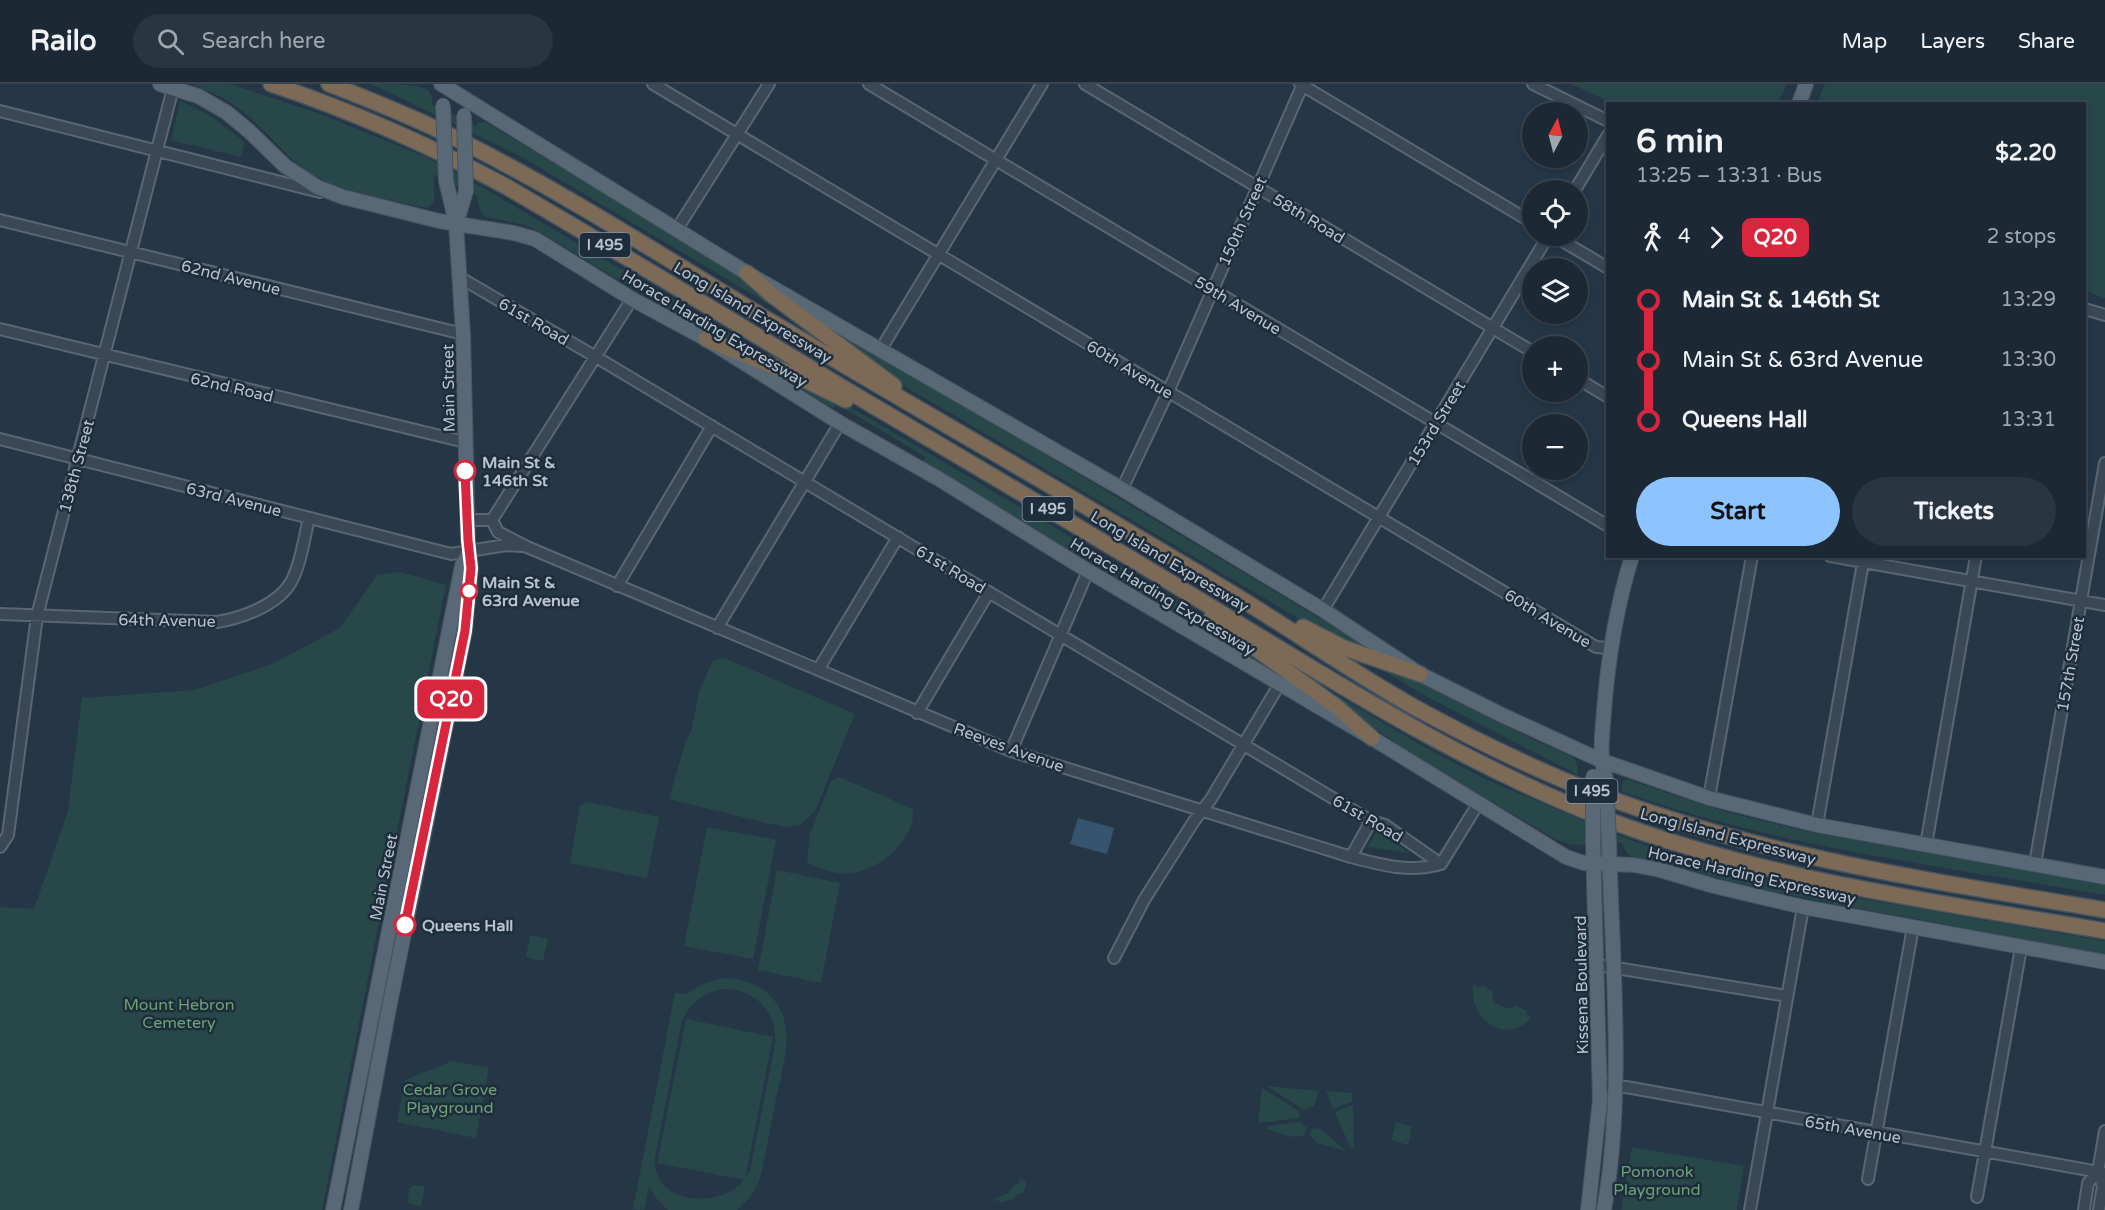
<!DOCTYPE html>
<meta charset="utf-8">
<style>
body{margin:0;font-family:"Varela Round",sans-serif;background:#293541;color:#f1f3f6;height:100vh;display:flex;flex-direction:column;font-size:22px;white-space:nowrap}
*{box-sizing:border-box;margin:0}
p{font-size:20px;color:#a0a6ad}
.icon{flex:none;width:33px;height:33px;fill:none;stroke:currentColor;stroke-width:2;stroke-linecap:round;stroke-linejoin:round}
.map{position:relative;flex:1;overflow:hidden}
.side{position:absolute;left:1606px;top:18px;width:480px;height:456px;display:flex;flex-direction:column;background:#1c2935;border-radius:0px;box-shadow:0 3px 9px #0003,0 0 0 2px #3a4550}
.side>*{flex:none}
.badge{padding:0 12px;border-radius:9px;font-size:21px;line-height:39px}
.needle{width:39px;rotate:7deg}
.fabs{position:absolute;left:1522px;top:18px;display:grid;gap:12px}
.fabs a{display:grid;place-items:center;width:66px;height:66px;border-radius:50%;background:#1c2935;box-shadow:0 3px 9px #0003,0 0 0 2px #3a4550;font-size:30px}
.map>.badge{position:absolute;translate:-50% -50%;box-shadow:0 0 0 3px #fff}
.legs{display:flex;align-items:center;gap:9px;height:66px;padding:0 30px;font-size:20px}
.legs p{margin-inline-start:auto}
.overview{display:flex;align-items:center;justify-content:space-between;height:102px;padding:0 30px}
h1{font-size:33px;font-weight:700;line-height:45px}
.action{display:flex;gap:12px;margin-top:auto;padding:12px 30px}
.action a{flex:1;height:69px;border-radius:36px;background:#8dc4ff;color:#111;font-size:24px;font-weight:700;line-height:69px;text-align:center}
.action a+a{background:#293541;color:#f1f3f6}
ul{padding:0 30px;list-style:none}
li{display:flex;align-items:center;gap:21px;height:60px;font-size:22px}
li i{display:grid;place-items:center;width:9px;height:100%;margin:0 8px;background:currentColor}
li i::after{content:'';width:15px;height:15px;margin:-8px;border:4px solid;border-radius:50%;background:#1c2935}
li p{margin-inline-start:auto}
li:first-child i{background:linear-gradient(#0000 50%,currentColor 0)}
li:last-child i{background:linear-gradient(currentColor 50%,#0000 0)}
header{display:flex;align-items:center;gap:36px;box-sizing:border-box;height:84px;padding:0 30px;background:#1c2935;border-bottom:2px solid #3a4550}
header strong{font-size:28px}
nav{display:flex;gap:33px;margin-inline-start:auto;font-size:21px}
.search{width:420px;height:54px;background:#293541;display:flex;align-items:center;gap:15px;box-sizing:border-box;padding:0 21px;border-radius:33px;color:#a0a6ad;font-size:22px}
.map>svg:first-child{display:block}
.green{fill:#274748;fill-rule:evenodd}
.water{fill:#37546f}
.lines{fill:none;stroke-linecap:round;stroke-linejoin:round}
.minor-casing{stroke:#596673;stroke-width:14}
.major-casing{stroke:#475462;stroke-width:16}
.highway-casing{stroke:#455360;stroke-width:18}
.minor{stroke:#3a4856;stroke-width:10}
.major{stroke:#586876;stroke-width:14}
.highway{stroke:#7d6a56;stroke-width:15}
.major-bridge-casing{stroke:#475462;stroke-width:16;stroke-linecap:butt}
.major-bridge{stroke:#586876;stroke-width:14}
.line-1-casing{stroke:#fff;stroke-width:14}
.line-1{stroke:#d7263d;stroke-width:9}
.stop-1-dot{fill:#fff;stroke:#d7263d;stroke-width:3}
.labels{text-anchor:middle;stroke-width:5;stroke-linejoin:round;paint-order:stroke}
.shield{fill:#1e2d3c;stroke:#8a96a3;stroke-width:1.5}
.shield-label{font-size:15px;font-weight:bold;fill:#b8c3cf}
.street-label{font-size:16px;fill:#b8c3cf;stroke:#1e2d3c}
.stop-label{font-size:16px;font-weight:bold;fill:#b8c3cf;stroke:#1e2d3c;text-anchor:start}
.park-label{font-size:16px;fill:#6da274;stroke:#1e2d3c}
</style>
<header>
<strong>Railo</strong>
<div class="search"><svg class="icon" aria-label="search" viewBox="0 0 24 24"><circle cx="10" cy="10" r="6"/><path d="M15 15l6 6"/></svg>Search here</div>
<nav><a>Map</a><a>Layers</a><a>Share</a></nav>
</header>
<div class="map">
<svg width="2105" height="1126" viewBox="0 0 2105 1126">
<rect width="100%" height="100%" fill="#253747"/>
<path class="green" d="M 192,0 L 230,0 L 318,29 L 426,73 L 480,102 L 726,247 L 775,278 L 704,248 L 545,151 L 526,141 L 486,133 L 480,127 L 476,111 L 434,91 L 434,118 L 427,124 C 393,117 348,110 317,93 C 285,75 266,44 237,23 C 224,13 208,7 192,0 Z
M 371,0 C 384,0 420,0 428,6 C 432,10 432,15 432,20 L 476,42 L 478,39 L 485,38 L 729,184 L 802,240 L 522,73 Z
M 1571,0 L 1787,0 L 1778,19 L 1612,19 Z
M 1825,0 L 2105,0 L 2105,214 L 2085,207 L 2085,20 L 1817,19 Z
M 180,17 L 209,31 L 241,55 L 244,60 L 241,73 L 171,56 Z
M 807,228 L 1364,561 L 1362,564 L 1335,556 L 906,303 L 805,229 Z
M 781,293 L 825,308 L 1179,517 L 1279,587 L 1277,590 L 922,379 L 926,373 L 847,326 L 836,322 L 832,324 Z
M 400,488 L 446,501 L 322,1126 L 0,1126 L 0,823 L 34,825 L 68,727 L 82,614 L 195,606 L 272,580 L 340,544 L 377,491 Z
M 724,574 L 855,630 L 815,727 L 800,741 L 784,743 L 669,715 L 686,656 L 691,648 L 699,608 L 713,576 Z
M 1378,581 L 1421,596 L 1534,656 L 1571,672 C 1578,677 1577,683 1578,691 L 1422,610 L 1377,583 Z
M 1331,608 L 1426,664 L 1485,695 L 1630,756 L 1689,776 L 1760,794 L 1862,815 L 2105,857 L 2105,870 L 1954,844 L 1954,842 C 1860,825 1765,809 1673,781 C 1660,777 1645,777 1633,773 C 1626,770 1625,765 1622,759 L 1572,761 L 1555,755 L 1412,670 L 1329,612 Z
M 839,693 L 913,725 C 916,755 880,786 852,789 C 836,791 821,786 807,778 L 810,750 L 831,697 Z
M 1626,695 L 1719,726 L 1805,747 L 2105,799 L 2105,811 C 1943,782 1777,763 1621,707 L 1623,698 Z
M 587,718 L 659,733 L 647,794 L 570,779 L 580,722 Z
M 707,743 L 776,756 L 753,875 L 684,862 Z
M 1377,747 L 1409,769 L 1368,763 Z
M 777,786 L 840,799 L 821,899 L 758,886 Z
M 530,851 L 548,855 L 543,877 L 526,873 Z
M 723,894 C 739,894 754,898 766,908 C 801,937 782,983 775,1020 C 770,1046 766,1072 759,1097 L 752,1111 L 737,1126 L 668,1126 L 657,1115 L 649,1103 L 644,1126 L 633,1125 L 675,909 L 686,910 L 704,899 ZM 722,905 C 754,903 778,928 775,960 L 750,1086 C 735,1126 652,1126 655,1074 L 682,937 C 690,919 703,909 722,905 Z
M 1473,900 L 1480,904 L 1482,901 L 1492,907 C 1492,920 1501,924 1512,924 L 1515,921 L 1527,927 L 1526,930 L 1531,934 C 1505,962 1468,935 1473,900 Z
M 686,935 L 773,953 L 745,1096 L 657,1079 Z
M 452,977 L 489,984 L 476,1054 L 397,1038 L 405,996 Z
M 1267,1002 L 1319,1007 L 1314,1022 L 1304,1026 Z
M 1262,1004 L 1300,1028 L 1299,1034 L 1258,1039 Z
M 1326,1007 L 1352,1009 L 1352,1018 L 1333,1025 Z
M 1353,1021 L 1354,1064 L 1351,1065 L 1335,1028 Z
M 1300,1038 L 1307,1044 L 1304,1051 L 1294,1053 L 1267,1045 L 1267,1042 Z
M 1396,1038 L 1412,1043 L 1408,1061 L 1391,1056 Z
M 1319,1044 L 1346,1067 L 1317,1059 L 1310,1051 L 1312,1045 Z
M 1632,1063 L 1744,1082 L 1737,1126 L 1621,1126 Z
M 1020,1096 L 1025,1097 L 1026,1102 L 1023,1109 L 1019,1109 L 1012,1116 L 1010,1115 L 1001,1119 L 1000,1116 L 993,1117 L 993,1115 L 1009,1109 L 1015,1100 L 1018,1101 Z
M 414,1101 L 425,1103 L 421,1122 L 410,1120 L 408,1118 L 409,1105 Z"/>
<path class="water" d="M 1078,734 L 1114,744 L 1107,770 L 1070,760 Z"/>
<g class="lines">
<g class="minor-casing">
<path id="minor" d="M 653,0 L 1596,563 L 1610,564
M 869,0 L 1608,442
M 1085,0 L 1533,268
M 1300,0 L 1533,139
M 1533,0 L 1608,37
M 0,27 L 320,108
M 1575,106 L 1608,51
M 0,136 L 463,250
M 677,145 L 769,0
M 1554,152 L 1608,184
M 459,193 L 596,273 L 1371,737 L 1385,741 L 1441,780
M 2085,225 L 2105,231
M 0,245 L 465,358
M 881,265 L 1042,0
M 1578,295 L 1608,313
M 0,355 L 451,470 L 506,461 L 521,462
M 1122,405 L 1168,308 L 1303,0
M 467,436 L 492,436
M 492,436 L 498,448 L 527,463 L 1011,667 L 1351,773 C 1381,781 1410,789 1441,780 L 1478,720
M 492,436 L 632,215
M 1830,472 L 2105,521
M 617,502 L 712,342
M 1323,526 L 1548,152
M 0,530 L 217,538 C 242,534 278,521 291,498 C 301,480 304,454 309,434
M 717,544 L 840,339
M 818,586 L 898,453
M 917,629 L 989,508
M 1011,667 L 1088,487
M 1709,714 L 1752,472
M 1817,741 L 1864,473
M 1926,761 L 1976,472
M 0,763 L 8,751 L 37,532 L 173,4
M 1351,773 L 1371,737
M 2035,780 L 2105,379
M 1114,874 L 1144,816 L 1194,737 L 1211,715 L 1279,601
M 1598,881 L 1787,912
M 1609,1002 L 1626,1003 L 2105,1089
M 2098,1088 L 2103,1102 L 2099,1126
M 1868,1095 L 1913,843
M 1977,1113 L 2021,864
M 1750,1126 L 1803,823
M 2084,1126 L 2088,1099 L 2098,1088 L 2105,1047"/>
</g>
<g class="major-casing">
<path id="major" d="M 160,0 L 198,12 L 226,28 L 249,47 L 285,82 L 317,103 L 343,113 L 439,137 L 514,149 L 535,155 L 632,215 L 706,255 L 840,339 L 939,395 L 1088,487 L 1372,654 L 1566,773 L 1584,779 L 1634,781 L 1660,786 L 1714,802 L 1803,823 L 2105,878
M 441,0 L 747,189 L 1122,405 L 1323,526 L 1420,590 L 1502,631 L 1600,676 L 1709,714 L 1817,741 L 2105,793
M 1799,20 L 1806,0
M 457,137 L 466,107
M 1606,696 C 1599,671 1602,653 1604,627 C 1608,574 1616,524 1632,472
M 333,1126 L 462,482 L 469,468
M 351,1126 L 389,924 L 465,547 L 471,484 L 468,456 L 463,250 L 456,139 L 446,97
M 1588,1126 L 1600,1016 L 1593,760
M 1604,1126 C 1625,1006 1612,880 1609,759"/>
</g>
<g class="highway-casing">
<path id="highway" d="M 271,0 C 352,27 431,62 507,103 C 620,169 733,237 845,305 C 953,369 1061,432 1168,497 C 1312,583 1451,676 1608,736 C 1767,796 1938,818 2105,847
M 329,0 C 373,17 416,34 457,55 C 567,110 670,177 775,240 C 925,330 1078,416 1228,507 C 1291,545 1350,587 1414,623 C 1454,645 1496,666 1538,685 C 1717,766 1913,794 2105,826
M 747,189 L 772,211 L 894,302
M 706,255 L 797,292 L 846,316
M 1212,533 L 1337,623 L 1372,654
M 1303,543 L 1344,564 L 1420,590"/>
</g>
<use href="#minor" class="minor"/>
<use href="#major" class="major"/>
<use href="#highway" class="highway"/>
<g class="major-bridge-casing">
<path id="major-bridge" d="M 443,21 L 446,97
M 464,31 L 466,107
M 1593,692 L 1593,760
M 1606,696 L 1609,759"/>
</g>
<use href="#major-bridge" class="major-bridge"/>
</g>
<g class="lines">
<g class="line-1-casing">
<path id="line-1" d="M 405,841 L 465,547 L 471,484 L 468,456 L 465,387"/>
</g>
<use href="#line-1" class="line-1"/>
</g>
<g class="stop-1-dot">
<circle cx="465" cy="387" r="10"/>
<circle cx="469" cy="507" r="8"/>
<circle cx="405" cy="841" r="10"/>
</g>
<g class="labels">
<g class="shield">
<rect x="579.5" y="149" width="51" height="24" rx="4.5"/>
<rect x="1022.5" y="413" width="51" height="24" rx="4.5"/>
<rect x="1566.5" y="695" width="51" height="24" rx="4.5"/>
</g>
<g class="shield-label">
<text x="605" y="166">I 495</text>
<text x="1048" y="430">I 495</text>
<text x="1592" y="712">I 495</text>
</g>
<g class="street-label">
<text transform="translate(1309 134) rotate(31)" y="6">58th Road</text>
<text transform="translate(1242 137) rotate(-66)" y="6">150th Street</text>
<text transform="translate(231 193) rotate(14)" y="6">62nd Avenue</text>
<text transform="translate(1238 221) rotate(31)" y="6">59th Avenue</text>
<text transform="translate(753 228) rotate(31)" y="6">Long Island Expressway</text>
<text transform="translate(534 237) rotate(30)" y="6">61st Road</text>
<text transform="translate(715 244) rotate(31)" y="6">Horace Harding Expressway</text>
<text transform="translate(1130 285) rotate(31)" y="6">60th Avenue</text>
<text transform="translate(232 303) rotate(13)" y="6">62nd Road</text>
<text transform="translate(448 304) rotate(-91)" y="6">Main Street</text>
<text transform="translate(1436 339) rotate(-59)" y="6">153rd Street</text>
<text transform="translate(76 382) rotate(-75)" y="6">138th Street</text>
<text transform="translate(234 415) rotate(14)" y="6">63rd Avenue</text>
<text transform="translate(1170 477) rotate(31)" y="6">Long Island Expressway</text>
<text transform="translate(951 485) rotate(31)" y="6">61st Road</text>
<text transform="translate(1163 512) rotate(31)" y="6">Horace Harding Expressway</text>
<text transform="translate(1548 534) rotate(31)" y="6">60th Avenue</text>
<text transform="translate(167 536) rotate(1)" y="6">64th Avenue</text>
<text transform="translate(2070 580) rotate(-80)" y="6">157th Street</text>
<text transform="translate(1009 663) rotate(20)" y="6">Reeves Avenue</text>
<text transform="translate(1368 734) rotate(30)" y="6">61st Road</text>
<text transform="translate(1728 752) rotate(15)" y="6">Long Island Expressway</text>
<text transform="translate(1752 791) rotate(13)" y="6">Horace Harding Expressway</text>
<text transform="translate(383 793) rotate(-79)" y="6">Main Street</text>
<text transform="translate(1581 901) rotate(-91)" y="6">Kissena Boulevard</text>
<text transform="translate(1853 1045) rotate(10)" y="6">65th Avenue</text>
</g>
<g class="stop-label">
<text x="482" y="384">Main St &amp;<tspan x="482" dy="18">146th St</tspan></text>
<text x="482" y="504">Main St &amp;<tspan x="482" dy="18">63rd Avenue</tspan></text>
<text x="422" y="847">Queens Hall</text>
</g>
<g class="park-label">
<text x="179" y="926">Mount Hebron<tspan x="179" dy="18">Cemetery</tspan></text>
<text x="450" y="1011">Cedar Grove<tspan x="450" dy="18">Playground</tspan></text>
<text x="1657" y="1093">Pomonok<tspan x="1657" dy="18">Playground</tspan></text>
</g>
</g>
</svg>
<div class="fabs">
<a><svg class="needle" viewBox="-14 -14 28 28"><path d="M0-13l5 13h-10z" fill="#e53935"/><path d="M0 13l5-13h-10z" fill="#a0a6ad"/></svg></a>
<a><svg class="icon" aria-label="locate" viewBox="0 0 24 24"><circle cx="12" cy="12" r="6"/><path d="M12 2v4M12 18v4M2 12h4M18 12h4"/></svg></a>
<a><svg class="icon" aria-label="layers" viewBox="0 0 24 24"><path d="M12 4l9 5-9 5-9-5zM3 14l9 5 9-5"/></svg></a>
<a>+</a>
<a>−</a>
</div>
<b class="badge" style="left:451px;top:615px;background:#d7263d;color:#fff">Q20</b>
<section class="side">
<div class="overview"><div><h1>6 min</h1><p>13:25 – 13:31 · Bus</p></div><b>$2.20</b></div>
<div class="legs"><svg class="icon" aria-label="walk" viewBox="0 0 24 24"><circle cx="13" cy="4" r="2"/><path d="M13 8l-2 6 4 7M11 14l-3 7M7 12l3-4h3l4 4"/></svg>4<svg class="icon" aria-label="forward" viewBox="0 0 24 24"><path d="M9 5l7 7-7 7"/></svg><b class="badge" style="background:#d7263d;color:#fff">Q20</b><p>2 stops</p></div>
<ul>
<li><i style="color:#d7263d"></i><b>Main St &amp; 146th St</b><p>13:29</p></li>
<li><i style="color:#d7263d"></i><span>Main St &amp; 63rd Avenue</span><p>13:30</p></li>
<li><i style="color:#d7263d"></i><b>Queens Hall</b><p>13:31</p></li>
</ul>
<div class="action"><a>Start</a><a>Tickets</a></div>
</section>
</div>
